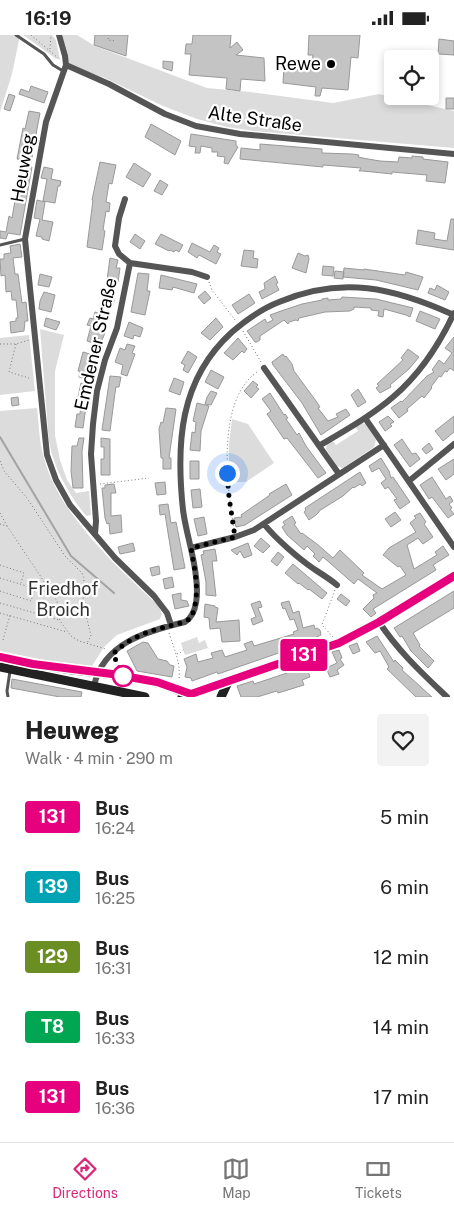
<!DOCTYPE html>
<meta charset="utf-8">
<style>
body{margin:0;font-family:"Public Sans",sans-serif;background:#f2f2f2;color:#222;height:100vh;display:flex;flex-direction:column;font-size:19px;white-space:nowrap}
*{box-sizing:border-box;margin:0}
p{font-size:16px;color:#767676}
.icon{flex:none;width:28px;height:28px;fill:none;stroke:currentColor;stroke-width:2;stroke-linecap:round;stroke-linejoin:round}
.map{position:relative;height:662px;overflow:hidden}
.panel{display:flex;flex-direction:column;background:#fff;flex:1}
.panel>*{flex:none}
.badge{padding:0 10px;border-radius:4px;font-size:18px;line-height:32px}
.controls{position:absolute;left:384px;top:15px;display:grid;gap:10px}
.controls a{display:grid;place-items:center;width:55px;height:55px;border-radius:5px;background:#fff;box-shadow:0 2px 8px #0003;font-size:25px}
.you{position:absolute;width:25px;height:25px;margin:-12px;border:4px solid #fff;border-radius:50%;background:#1a73e8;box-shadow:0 0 0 8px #1a73e833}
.map>.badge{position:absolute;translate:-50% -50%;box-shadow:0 0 0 2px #fff}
.round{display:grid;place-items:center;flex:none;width:52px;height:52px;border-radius:5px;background:#f2f2f2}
.headline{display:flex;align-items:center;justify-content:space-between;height:85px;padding:0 25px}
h1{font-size:24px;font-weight:800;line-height:38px}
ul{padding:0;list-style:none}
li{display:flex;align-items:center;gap:15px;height:70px;padding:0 25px}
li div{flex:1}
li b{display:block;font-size:19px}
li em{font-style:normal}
li .badge{min-width:55px;font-weight:700;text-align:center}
.status{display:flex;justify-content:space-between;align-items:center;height:35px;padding:0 25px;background:#fff;direction:ltr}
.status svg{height:14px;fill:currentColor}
.menu{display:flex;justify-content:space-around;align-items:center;height:70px;border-top:1px solid #e0e0e0;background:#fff;font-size:14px;color:#767676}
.menu a{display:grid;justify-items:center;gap:2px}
.menu .active{color:#db2777}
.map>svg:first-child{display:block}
.green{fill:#dcdcdc}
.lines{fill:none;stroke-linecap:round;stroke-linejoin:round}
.stream{stroke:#a3a3a3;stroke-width:2}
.building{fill:#c4c4c4;stroke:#999}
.path{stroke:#777;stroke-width:1;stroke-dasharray:1 2.5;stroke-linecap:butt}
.service{stroke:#555;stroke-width:3}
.minor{stroke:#555;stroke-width:6}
.secondary{stroke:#222;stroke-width:9}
.tram{stroke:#000;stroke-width:1}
.line-casing{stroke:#fff;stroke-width:11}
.line{stroke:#e6007e;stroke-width:8}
.walk{stroke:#000;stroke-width:5;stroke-dasharray:0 9}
.poi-dot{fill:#000;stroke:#fff;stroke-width:2}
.stop-dot{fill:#fff;stroke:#e6007e;stroke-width:2.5}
.labels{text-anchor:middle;stroke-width:4.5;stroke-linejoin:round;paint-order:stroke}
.poi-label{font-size:18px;fill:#000;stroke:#fff;text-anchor:end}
.street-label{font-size:18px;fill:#000;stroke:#fff}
.park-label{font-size:18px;fill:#333;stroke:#fff}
</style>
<div class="status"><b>16:19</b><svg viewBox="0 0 49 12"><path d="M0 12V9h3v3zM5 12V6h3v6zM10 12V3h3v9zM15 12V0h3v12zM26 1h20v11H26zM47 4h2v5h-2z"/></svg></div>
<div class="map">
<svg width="454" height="662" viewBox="0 0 454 662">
<rect width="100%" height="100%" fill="#fff"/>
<path class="green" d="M 0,0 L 20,0 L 12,39 L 0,77 Z
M 23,0 L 52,0 L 56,5 L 60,25 L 55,23 Z
M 61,0 L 77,0 L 95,11 L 207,53 L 251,57 L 333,68 L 379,59 L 454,76 L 454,113 L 254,96 L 227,92 L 197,84 L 163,71 L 105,43 L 68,30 Z
M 40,294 L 64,300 L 55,336 L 55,400 L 60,425 L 67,445 L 76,458 L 89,456 L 91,480 L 86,481 C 68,458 55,436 49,407 Z
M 29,300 L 35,356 L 0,360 L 0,303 Z
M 37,373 C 39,390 39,407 44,423 C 58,478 117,532 158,570 L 162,579 L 160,584 L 117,600 L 104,612 L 92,631 L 44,625 L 0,616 L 0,376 Z
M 232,384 L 248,389 L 274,428 L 246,447 L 229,447 L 229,409 Z
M 361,388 L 366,389 L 376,405 L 374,412 L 343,433 L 337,431 L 326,414 L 327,409 L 333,406 L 336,410 L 358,396 L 355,391 Z
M 197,602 L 199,608 L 205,605 L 208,613 L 185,620 L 181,608 Z"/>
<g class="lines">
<path class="stream" d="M 0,402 L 71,521 L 114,558"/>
</g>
<path class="building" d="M 95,0 L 128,0 L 126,21 L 94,10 Z
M 193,0 L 231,0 L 230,13 L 237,7 L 243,15 L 236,20 L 264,23 L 265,46 L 241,44 L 240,56 L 226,54 L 227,43 L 189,40 L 191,19 L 185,19 L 186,9 L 192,9 Z
M 309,0 L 360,0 L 358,23 L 351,22 L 348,55 L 322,53 L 320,61 L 315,61 L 316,52 L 283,48 L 284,33 L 311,35 L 313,20 L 308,20 Z
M 439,4 L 454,6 L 454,20 L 438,19 Z
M 163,26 L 173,27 L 172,36 L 163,33 Z
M 31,51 L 48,57 L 44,68 L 19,59 L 21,54 L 29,57 Z
M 9,59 L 15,61 L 10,76 L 4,74 Z
M 446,63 L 454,63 L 454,74 L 446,74 Z
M 29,76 L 40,78 L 35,105 L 32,105 L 30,117 L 33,117 L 30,132 L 32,132 L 20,200 L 8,198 L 6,204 L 0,203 L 0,196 L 6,197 L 9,181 L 12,183 L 22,125 L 17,124 L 23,93 L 25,94 Z
M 151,89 L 181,106 L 175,120 L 145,102 Z
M 191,99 L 236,106 L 236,111 L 238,112 L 228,129 L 224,128 L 225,122 L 217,121 L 218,117 L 212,117 L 212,113 L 201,111 L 200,118 L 195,118 L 196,112 L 189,111 Z
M 260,109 L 322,114 L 322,118 L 352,119 L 359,120 L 358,122 L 368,124 L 380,126 L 398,127 L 399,122 L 412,123 L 412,121 L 423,122 L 423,124 L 448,127 L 445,148 L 426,146 L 427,140 L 392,137 L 392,139 L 363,136 L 359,136 L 361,133 L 323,130 L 323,132 L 240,124 L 241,113 L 260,115 Z
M 100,127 L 116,130 L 112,149 L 109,148 L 106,167 L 110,168 L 109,177 L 106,176 L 103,195 L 105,196 L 102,215 L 87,212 L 93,165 L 92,165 Z
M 134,128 L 151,139 L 143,152 L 126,142 Z
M 44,132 L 53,134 L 51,144 L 61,146 L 60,151 L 58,151 L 55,168 L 43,166 L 47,144 L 41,143 Z
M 160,145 L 168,150 L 162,160 L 154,156 Z
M 37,165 L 45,167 L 42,185 L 53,187 L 49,206 L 42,204 L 42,202 L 36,201 L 40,184 L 34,183 Z
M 451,184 L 454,184 L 454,215 L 416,209 L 418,195 L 435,198 L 434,204 L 447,206 Z
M 135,199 L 145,206 L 140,214 L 130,207 Z
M 161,199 L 183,210 L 179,217 L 176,215 L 174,217 L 170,215 L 169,216 L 155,209 Z
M 192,208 L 210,217 L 214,210 L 219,213 L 217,217 L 221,219 L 216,229 L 199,220 L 197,223 L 188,217 Z
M 20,209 L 22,222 L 13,223 L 15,239 L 18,239 L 22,268 L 26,267 L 28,286 L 25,286 L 24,296 L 11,298 L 10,287 L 16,286 L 16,283 L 18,283 L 16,265 L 12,265 L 11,256 L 6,257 L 5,240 L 1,241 L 0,224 L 4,224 L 4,219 L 11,218 L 10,211 Z
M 244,215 L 254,216 L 253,223 L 258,224 L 257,233 L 241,231 Z
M 298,218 L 305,221 L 308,220 L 309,224 L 306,238 L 292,233 Z
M 110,223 L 118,225 L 116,233 L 120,233 L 118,247 L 107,245 Z
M 323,231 L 334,232 L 333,241 L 322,240 Z
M 344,233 L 364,235 L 364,234 L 405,240 L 406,237 L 423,242 L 418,255 L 376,245 L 343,242 Z
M 335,236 L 344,237 L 343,244 L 334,243 Z
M 138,238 L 149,239 L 147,256 L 150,256 L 145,280 L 131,277 Z
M 40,239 L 52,242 L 49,252 L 38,250 Z
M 161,240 L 197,249 L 194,258 L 173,252 L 172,255 L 159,253 Z
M 275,241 L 278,248 L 276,249 L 279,255 L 262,264 L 259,257 L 265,254 L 264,248 Z
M 437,250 L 449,257 L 445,265 L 428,258 L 430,253 L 435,255 Z
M 205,256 L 211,263 L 204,269 L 198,262 Z
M 44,257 L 55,260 L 51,277 L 39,274 L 40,266 Z
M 249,259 L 255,268 L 238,279 L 232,270 Z
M 104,261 L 115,263 L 112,273 L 101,270 Z
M 342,262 L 376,264 L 413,273 L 410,282 L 406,280 L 384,274 L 383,282 L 378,281 L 379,276 L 371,275 L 371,273 L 354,272 L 354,274 L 350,276 L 325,277 L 299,283 L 298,286 L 296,285 L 289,287 L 288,289 L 284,285 L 260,301 L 260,305 L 257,307 L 255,307 L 247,296 L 265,284 L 267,288 L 273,285 L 270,280 L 281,276 L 302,269 L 322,265 L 322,264 L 328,263 L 328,265 L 341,264 Z
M 420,276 L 440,284 L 435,294 L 416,286 Z
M 95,277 L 102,279 L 99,290 L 107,293 L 102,305 L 95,303 L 93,308 L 87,306 L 91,291 L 87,290 L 90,283 L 93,284 Z
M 46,283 L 60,287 L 56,295 L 44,291 Z
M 216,283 L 223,292 L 210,305 L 201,298 Z
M 129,287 L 143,293 L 140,302 L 134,300 L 133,304 L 124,301 Z
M 454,302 L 454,336 L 450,333 L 447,337 L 445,336 L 441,342 L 439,341 L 431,352 L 432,353 L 424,363 L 422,361 L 407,374 L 408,376 L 399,383 L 391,373 L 401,366 L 402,367 L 427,341 L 434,337 L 432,335 L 439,325 L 444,329 L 452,318 L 445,313 Z
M 238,303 L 247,314 L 244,318 L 242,316 L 233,325 L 224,318 Z
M 127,309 L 135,311 L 132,318 L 135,319 L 127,341 L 121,339 L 123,330 L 115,327 L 120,313 L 125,315 Z
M 408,314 L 419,322 L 409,334 L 390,350 L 391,352 L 380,358 L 376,353 L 379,351 L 377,349 L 403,325 L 401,323 Z
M 188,316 L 197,322 L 188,338 L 183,335 L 185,330 L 181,328 Z
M 83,317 L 97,321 L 93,333 L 88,332 L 85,344 L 79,342 L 80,336 L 78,336 Z
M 283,319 L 285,322 L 286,321 L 292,329 L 294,336 L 316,366 L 320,372 L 318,373 L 328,386 L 338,382 L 336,379 L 346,374 L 350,380 L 321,400 L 302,368 L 273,330 L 272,327 Z
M 211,335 L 224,342 L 218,354 L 205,347 Z
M 110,341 L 121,342 L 119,352 L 116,352 L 115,358 L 110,396 L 102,395 Z
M 174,343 L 184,347 L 180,360 L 169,356 Z
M 253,346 L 258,350 L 256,352 L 259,354 L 251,363 L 244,356 Z
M 81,348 L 89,350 L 83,393 L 75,392 L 77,379 L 80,379 L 81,368 L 77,367 Z
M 358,354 L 366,367 L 358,372 L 351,360 Z
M 211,356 L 217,358 L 211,370 L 205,369 L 207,362 Z
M 270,358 L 284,380 L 285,379 L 288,383 L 286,384 L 297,400 L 299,398 L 306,411 L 326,438 L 318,443 L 287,403 L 284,404 L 267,379 L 271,376 L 262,364 Z
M 18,362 L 19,370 L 12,371 L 11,363 Z
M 197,368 L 209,371 L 201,396 L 200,416 L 190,415 L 192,397 L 195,398 L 196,387 L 193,386 Z
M 166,373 L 176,374 L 169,423 L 171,423 L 171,434 L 163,434 L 163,423 L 161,423 L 159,394 L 161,387 L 163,388 Z
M 388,381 L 394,387 L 390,389 L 392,391 L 385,396 L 379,387 Z
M 454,381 L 454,397 L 443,406 L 435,396 Z
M 79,403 L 84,403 L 82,416 L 83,453 L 73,453 L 71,436 L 72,411 L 77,411 Z
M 101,403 L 110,404 L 110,440 L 101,440 L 101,424 L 104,424 L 104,412 L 101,412 Z
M 402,404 L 412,419 L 416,418 L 420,424 L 410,432 L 394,410 Z
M 429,408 L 433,414 L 426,419 L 422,414 Z
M 381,423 L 389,436 L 391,443 L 393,442 L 410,467 L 400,474 L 394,465 L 397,464 L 388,452 L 385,454 L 381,448 L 386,444 L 379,433 L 372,437 L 369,431 Z
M 454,424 L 454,439 L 446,445 L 438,434 Z
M 190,426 L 199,426 L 199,444 L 190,444 Z
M 360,437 L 366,448 L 362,451 L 360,449 L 354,453 L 353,452 L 343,461 L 319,476 L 319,477 L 316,480 L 309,485 L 304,477 L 306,475 L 305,473 Z
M 432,442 L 446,464 L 450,461 L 453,466 L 449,469 L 452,473 L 450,474 L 454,479 L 448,483 L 432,462 L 429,464 L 420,450 Z
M 165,447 L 166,459 L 157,460 L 155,448 Z
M 114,449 L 116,458 L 111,458 L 111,481 L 121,480 L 122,497 L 110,499 L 109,488 L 107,489 L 105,483 L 102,453 L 105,453 L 105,450 Z
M 286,449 L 292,460 L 245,490 L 236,492 L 234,483 L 242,482 L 241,480 L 270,460 L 269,459 Z
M 200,454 L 202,472 L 193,473 L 191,455 Z
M 168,469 L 171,488 L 176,487 L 185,533 L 174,535 L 165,479 L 160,480 L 159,470 Z
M 395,477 L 401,485 L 391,492 L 385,484 Z
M 420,478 L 426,487 L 424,489 L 433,502 L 423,509 L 418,503 L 407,510 L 414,534 L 437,520 L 435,517 L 443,511 L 449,520 L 433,530 L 436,535 L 373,574 L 376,578 L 371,582 L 363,574 L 374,563 L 373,560 L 377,558 L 358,544 L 354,549 L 323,522 L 319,527 L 313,521 L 315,519 L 307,511 L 304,515 L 287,500 L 282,492 L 285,490 L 283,487 L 292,481 L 296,488 L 294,489 L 301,499 L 302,498 L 317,509 L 333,523 L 340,515 L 364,538 L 362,540 L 382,554 L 406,540 L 400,531 L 398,532 L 383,520 L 389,513 L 416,497 L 410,488 L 416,483 L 414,481 Z
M 204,482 L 207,499 L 198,501 L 194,484 Z
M 261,503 L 270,511 L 263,518 L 254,511 Z
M 133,508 L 135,516 L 120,519 L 118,512 Z
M 248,508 L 252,520 L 244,523 L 240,516 L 237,520 L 231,515 Z
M 215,514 L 217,526 L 212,526 L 216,561 L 206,560 L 206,547 L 201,520 L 204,519 L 203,516 Z
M 278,517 L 284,522 L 277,531 L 271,526 Z
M 293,529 L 327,558 L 322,564 L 309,554 L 308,555 L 299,548 L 298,549 L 285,538 Z
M 159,531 L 160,539 L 152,541 L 150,533 Z
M 172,542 L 174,552 L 165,554 L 163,544 Z
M 454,556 L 454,573 L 413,598 L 420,610 L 419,611 L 434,626 L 428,633 L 411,616 L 402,601 L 400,602 L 394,593 Z
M 181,558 L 181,565 L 187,566 L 189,571 L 175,574 L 172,560 Z
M 341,559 L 350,566 L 346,571 L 337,564 Z
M 260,566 L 262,572 L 258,573 L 263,586 L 253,590 L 251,584 L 256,582 L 251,569 Z
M 289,566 L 293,578 L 299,576 L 303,593 L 314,590 L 315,594 L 317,593 L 320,595 L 321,600 L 293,613 L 218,639 L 217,637 L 192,646 L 191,643 L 185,642 L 187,632 L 184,624 L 196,619 L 198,627 L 213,623 L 211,618 L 222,615 L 225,622 L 247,615 L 244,609 L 252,606 L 254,611 L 294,599 L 293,597 L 298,595 L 294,584 L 290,585 L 285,573 L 283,574 L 281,568 Z
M 205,569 L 215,571 L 215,572 L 218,573 L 216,587 L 239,585 L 240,606 L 222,607 L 220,593 L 210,594 L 209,583 L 204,582 Z
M 377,601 L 394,627 L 395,625 L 403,633 L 402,635 L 432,662 L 416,662 L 387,634 L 389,632 L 380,616 L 375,618 L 366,607 Z
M 143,607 L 148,608 L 158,624 L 167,626 L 170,630 L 174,631 L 172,642 L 137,636 L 127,616 Z
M 357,608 L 360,616 L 353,619 L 349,611 Z
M 339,615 L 342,623 L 340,624 L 344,630 L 337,635 L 339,639 L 330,642 L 326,633 L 337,628 L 332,617 Z
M 305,627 L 310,642 L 302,645 L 304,650 L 278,658 L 277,656 L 257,662 L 241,662 L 237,651 L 253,646 L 254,649 L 299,634 L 297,630 Z
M 12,644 L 82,657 L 81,662 L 60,662 L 11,653 Z"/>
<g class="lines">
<path class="path" d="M 31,0 L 58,23
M 108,3 L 108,5 L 116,6
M 50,14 L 51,0
M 209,247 L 212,255 L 235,285
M 243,296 L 261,327
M 0,309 L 16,309 L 29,305
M 16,309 L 9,337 L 29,343
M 0,426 L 4,436 L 27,463 L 65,521 L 82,538 L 84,543 L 83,567 L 91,601 L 87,608
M 100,449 L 149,443
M 0,478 L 7,491
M 0,489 L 7,491 L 57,566 L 60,586 L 71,601 L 79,606 L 106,614
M 234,494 C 227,452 216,366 257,337
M 0,530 L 24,538 L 21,548
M 0,543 L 50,558
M 0,556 L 31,566 L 35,554
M 0,568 L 59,585
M 0,578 L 67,597
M 169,598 C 174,614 181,628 179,645
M 333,602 L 322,590 L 335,555
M 3,605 L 10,580
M 177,619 L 180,618 L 185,613"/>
<path class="service" d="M 16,0 L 44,19 L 53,30 L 63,36
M 0,210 L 25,204
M 8,662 L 7,656 L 10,636"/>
<path class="minor" d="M 59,0 L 65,21 L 66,30 L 46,87 L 25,204 L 47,420 L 56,445 L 70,470 L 115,523 L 154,561 L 167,578 L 171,590
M 66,30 L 109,49 L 165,79 L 196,91 L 240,99 L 454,119
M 125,164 L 119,183 L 115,211 L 119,219 L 130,228 L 192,237 L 207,242
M 264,333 L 339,439
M 365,383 L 454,512
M 319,411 C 344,396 371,381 393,362 C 420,339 439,310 454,278
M 409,446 L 454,409
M 264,489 C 275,503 299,524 314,534 C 323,540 330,544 337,550
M 95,499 L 96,486 L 91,419 L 93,389 L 97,356 L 105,325 L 117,293 L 130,228
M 191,513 L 235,502 L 254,495 L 384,410
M 379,587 C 399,617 422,638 447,662
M 94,651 C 103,608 147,596 185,587 C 198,579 198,557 196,542 C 194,520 186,498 183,475 C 176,409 179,345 232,297 C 246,285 261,274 279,267 C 342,240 394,253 454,280"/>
<path class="secondary" d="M 0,622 C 24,627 48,632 72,635 C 113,640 155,643 193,660
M 0,632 L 145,662
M 182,662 L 339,608 L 379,587 L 454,541
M 221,662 L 228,647"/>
<path class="tram" d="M 0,625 L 33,633 L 99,641 L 156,651 L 184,662"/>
</g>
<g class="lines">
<g class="line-casing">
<path id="line" d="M 0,622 L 33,629 L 112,639 L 157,647 L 191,659 L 339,608 L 379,587 L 454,541"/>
</g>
<use href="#line" class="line"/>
<path class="walk" d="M 123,641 L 113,619 C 134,598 157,594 185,587 L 191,583 C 201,560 195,537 191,513 L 235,502 L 229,462 L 227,438"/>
</g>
<circle class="poi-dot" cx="331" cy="29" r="5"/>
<circle class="stop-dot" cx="123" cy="641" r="10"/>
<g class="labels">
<g class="poi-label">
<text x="321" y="35">Rewe</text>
</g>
<g class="street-label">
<text transform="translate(255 84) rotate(8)" y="6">Alte Straße</text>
<text transform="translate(23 133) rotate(-80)" y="6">Heuweg</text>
<text transform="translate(96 309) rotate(-77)" y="6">Emdener Straße</text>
</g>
<g class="park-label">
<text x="63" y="560">Friedhof<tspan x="63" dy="21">Broich</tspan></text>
</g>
</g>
</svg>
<div class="controls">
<a><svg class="icon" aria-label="locate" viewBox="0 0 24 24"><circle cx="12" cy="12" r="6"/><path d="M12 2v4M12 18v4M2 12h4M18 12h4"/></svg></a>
</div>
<div class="you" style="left:227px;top:438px"></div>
<b class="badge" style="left:304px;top:620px;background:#e6007e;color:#fff">131</b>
</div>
<section class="panel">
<div class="headline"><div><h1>Heuweg</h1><p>Walk · 4 min · 290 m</p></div><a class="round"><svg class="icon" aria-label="heart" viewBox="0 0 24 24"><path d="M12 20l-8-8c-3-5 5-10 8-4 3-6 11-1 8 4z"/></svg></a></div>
<ul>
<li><span class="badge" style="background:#e6007e;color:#fff">131</span><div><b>Bus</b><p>16:24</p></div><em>5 min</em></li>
<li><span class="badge" style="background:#00a3b4;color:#fff">139</span><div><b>Bus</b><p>16:25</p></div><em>6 min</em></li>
<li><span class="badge" style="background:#6b8e23;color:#fff">129</span><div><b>Bus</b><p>16:31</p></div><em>12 min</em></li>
<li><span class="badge" style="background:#00a651;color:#fff">T8</span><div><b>Bus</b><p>16:33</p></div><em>14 min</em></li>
<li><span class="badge" style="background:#e6007e;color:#fff">131</span><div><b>Bus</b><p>16:36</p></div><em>17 min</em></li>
</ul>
</section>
<nav class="menu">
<a class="active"><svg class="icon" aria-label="directions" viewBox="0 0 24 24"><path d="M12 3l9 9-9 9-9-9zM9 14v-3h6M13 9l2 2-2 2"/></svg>Directions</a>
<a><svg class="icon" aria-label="map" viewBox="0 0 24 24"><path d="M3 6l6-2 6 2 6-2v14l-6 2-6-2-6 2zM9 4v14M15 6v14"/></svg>Map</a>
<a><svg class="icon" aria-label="tickets" viewBox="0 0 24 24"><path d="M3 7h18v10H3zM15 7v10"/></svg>Tickets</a>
</nav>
